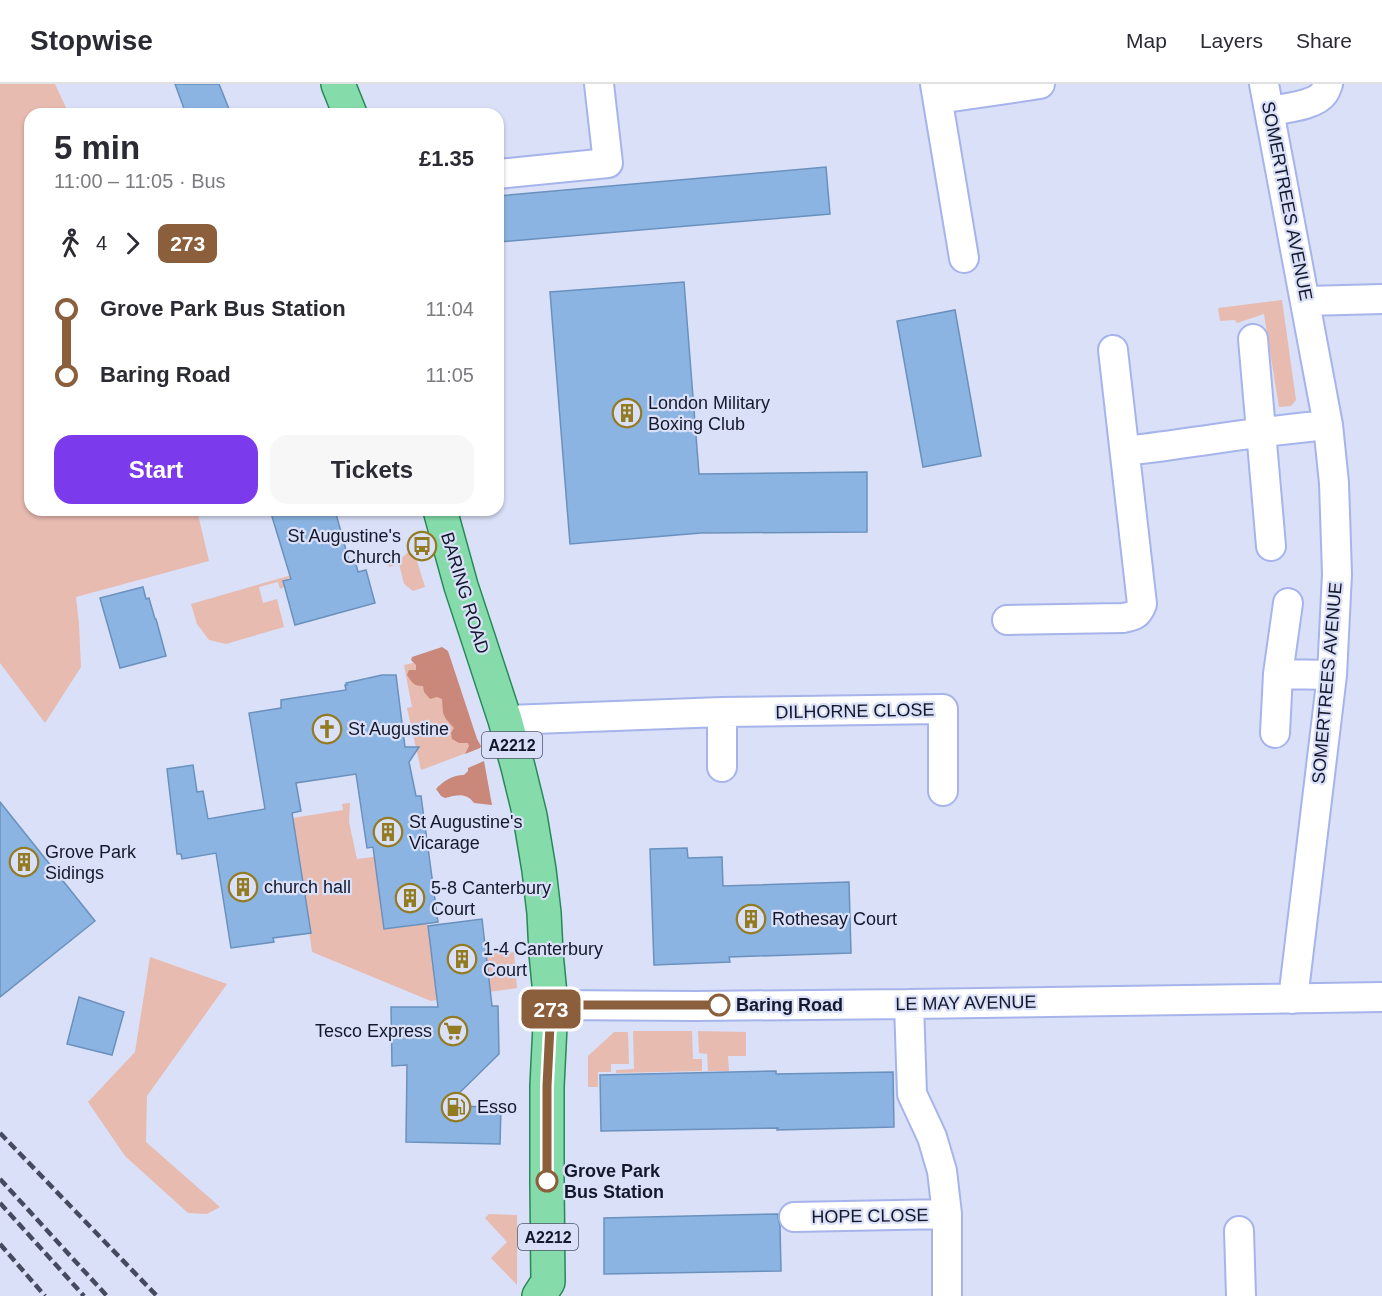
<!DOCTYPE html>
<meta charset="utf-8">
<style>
body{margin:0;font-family:Helvetica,sans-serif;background:#f7f7f7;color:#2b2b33;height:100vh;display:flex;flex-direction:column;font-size:22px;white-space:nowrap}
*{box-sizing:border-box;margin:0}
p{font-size:20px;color:#7c7c81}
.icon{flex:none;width:33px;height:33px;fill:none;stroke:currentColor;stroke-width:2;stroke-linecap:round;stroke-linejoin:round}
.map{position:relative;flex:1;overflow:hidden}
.sheet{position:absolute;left:24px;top:24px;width:480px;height:408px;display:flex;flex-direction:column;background:#fff;border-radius:18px;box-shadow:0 2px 4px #0004}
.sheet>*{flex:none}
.badge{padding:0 12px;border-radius:9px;font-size:21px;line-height:39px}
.map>.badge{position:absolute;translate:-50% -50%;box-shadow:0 0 0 3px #fff}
.legs{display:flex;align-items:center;gap:9px;height:66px;padding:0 30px;font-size:20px}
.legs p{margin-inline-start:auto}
.head{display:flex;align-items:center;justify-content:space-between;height:102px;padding:0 30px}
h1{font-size:33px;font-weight:700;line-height:45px}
.primary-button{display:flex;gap:12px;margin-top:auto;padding:12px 30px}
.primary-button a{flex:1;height:69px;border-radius:18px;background:#7c3aed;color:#fff;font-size:24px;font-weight:700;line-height:69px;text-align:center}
.primary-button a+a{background:#f7f7f7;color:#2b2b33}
ul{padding:0 30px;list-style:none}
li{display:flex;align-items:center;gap:21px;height:66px;font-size:22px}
li i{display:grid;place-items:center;width:9px;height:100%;margin:0 8px;background:currentColor}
li i::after{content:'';width:15px;height:15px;margin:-8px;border:4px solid;border-radius:50%;background:#fff}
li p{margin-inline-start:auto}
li:first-child i{background:linear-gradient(#0000 50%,currentColor 0)}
li:last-child i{background:linear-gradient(currentColor 50%,#0000 0)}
header{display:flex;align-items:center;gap:36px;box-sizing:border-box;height:84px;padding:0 30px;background:#fff;border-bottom:2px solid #e1e1e2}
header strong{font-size:28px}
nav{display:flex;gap:33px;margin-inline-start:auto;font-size:21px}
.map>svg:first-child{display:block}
.green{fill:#e8bbb1}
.forest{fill:#c9887a}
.building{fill:#8cb4e2;stroke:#6a91be;stroke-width:1.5}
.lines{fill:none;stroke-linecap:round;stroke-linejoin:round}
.minor-casing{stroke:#a6b4eb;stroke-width:32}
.primary-casing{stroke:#288859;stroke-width:36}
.minor{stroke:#fff;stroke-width:28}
.primary{stroke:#85dcaa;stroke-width:33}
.rail{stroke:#464a5f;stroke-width:4.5;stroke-dasharray:9 4.5;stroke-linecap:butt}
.line-1-casing{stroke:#fff;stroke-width:14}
.line-1{stroke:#8b5e3c;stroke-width:9}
.stop-1-dot{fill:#fff;stroke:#8b5e3c;stroke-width:3}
.labels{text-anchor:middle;stroke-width:4.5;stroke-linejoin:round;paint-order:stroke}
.shield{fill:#d9e0f7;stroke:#4f5469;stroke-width:1.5}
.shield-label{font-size:16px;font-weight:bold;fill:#14182c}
.street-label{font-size:18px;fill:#14182c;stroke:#d9e0f7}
.poi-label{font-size:18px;fill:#14182c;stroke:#d9e0f7;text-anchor:start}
.stop-label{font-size:18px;font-weight:bold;fill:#14182c;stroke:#d9e0f7;text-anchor:start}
</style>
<header>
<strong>Stopwise</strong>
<nav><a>Map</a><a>Layers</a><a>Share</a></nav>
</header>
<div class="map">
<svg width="1382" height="1212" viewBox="0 0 1382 1212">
<rect width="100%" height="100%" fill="#d9e0f7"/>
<path class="green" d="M 0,0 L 55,0 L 69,30 L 30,30 L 30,426 L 197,426 L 209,477 L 76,513 L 79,540 L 81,583 L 45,639 L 0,579 Z
M 1282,216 L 1296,316 L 1291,322 L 1279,323 L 1264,230 L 1237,239 L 1235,236 L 1220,237 L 1218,224 Z
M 413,464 L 425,503 L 413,507 L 404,500 L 399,480 L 389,483 L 388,480 L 398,477 Z
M 295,490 L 296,492 C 288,494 285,494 284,503 L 280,505 L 278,498 L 259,503 L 263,519 L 277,515 L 284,543 L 226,560 L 209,556 L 197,540 L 191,520 Z
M 449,571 L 480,664 L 421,686 L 407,624 L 412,623 L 404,581 Z
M 350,719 L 349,738 L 357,775 L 381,772 L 384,845 L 427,840 L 428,842 L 436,906 L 436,916 L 431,917 L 312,868 L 293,734 L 343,726 L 342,720 Z
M 514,868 L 517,904 L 482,909 L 489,899 L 486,869 Z
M 150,873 L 227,900 L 147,1012 L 146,1058 L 220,1123 L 207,1130 L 188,1129 L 125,1072 L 88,1018 L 135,968 Z
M 633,947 L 692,947 L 693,975 L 702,975 L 702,987 L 616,989 L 616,986 L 634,985 Z
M 698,947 L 746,948 L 746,972 L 728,972 L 729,987 L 708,987 L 707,970 L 699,969 Z
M 614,948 L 628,948 L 629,980 L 611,980 L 611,988 L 598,988 L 598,1003 L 588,1003 L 588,972 Z
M 489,1130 L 517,1131 L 517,1201 L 491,1174 L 507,1158 L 485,1134 Z"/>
<path class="forest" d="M 442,563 L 448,567 L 477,655 L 481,662 L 480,664 L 465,670 L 469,662 L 468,659 L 459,659 L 452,655 L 451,649 L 454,644 L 446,635 L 443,629 L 442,615 L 437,613 L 430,615 L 424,608 L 423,602 C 414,602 412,599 407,591 L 409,586 L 416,586 L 416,581 L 411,576 L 412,573 Z
M 484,677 L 492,721 L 474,719 C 466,708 457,711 445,714 L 441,712 L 436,705 C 443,697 453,691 464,691 L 468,687 L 468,684 Z"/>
<path class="building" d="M 175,0 L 219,0 L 231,30 L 186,30 Z
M 826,83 L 830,130 L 498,158 L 498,112 Z
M 684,198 L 699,390 L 867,388 L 867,448 L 701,449 L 570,460 L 550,208 Z
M 955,226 L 981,372 L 923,383 L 897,237 Z
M 270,426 L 335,426 L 349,477 L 355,476 L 358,488 L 366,486 L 375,519 L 295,541 L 283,497 L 291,495 Z
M 143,503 L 146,515 L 149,514 L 155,535 L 156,535 L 166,572 L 120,584 L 100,514 Z
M 382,591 L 396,591 L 405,663 L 419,663 L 409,678 L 416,712 L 421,712 L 438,838 L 384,845 L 373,763 L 367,764 L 356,690 L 296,699 L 301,727 L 292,729 L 311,849 L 273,854 L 274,858 L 231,864 L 216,769 L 182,775 L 181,770 L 177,770 L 167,685 L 193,681 L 197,708 L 203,707 L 208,735 L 265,725 L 249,629 L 281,624 L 281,616 L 346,606 L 345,601 L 347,601 L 346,599 Z
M 0,718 L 95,837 L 0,913 Z
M 687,764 L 688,774 L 722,773 L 723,802 L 849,798 L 851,869 L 729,873 L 730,878 L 654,881 L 650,765 Z
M 482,835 L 492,922 L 498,922 L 499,970 L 446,1022 L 501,1023 L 500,1060 L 406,1058 L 407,981 L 392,982 L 391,923 L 438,923 L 428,842 Z
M 79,913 L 124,928 L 112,971 L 67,960 Z
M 776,987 L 776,990 L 893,988 L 894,1043 L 777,1046 L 778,1044 L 601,1047 L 600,991 Z
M 778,1130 L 778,1134 L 780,1142 L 781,1187 L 604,1190 L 604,1134 Z"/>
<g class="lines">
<g class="minor-casing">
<path id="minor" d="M 935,0 L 964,174
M 1264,0 L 1328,341 L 1334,399 L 1337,490 L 1332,591 L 1293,915
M 938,15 L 1040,0
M 1270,27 C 1285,24 1315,22 1324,9 C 1326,6 1327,3 1328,0
M 498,90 L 608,79 L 599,0
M 1306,217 L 1382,215
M 1253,255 L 1271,462
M 1125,367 C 1193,359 1260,347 1328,341
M 1007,536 L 1123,534 C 1134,532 1138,531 1142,520 L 1113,266
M 1278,590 L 1332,591
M 722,628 L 722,683
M 505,636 L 722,628 L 943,625 L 943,707
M 1275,649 L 1278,590 L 1288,519
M 909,920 L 912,1010 L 932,1053 L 942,1087 L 947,1130 L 947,1212
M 551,921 L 696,922 L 909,920 L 1382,913
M 794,1133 L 947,1130
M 1239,1147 L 1241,1212"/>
</g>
<g class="primary-casing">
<path id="primary" d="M 338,0 L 350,30
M 440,426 L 461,502 L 505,636 L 518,683 L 530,732 L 539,786 L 544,829 L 546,869 L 551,921 L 547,1002 L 547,1098 L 548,1198 L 539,1212"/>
</g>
<use href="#minor" class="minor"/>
<use href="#primary" class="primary"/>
<path class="rail" d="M 0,1049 L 157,1212
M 0,1095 L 107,1212
M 0,1119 L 84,1212
M 0,1160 L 45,1212"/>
</g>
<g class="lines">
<g class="line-1-casing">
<path id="line-1" d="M 547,1097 L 547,1002 L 551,921 L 719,921"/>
</g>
<use href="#line-1" class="line-1"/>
</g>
<defs>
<g id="building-ring" transform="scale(1.5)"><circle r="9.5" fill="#d9e0f7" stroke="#937b22" stroke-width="1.5"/><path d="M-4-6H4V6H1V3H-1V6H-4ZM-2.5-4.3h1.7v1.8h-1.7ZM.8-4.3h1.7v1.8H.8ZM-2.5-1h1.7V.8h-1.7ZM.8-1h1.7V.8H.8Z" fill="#937b22"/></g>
<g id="bus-ring" transform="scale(1.5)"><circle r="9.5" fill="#d9e0f7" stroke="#937b22" stroke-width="1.5"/><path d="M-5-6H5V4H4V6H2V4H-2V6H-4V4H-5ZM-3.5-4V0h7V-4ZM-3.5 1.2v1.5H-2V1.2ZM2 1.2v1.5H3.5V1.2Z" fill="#937b22"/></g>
<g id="church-ring" transform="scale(1.5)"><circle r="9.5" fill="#d9e0f7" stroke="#937b22" stroke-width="1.5"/><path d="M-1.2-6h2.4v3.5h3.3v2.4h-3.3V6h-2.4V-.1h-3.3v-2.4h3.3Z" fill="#937b22"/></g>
<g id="supermarket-ring" transform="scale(1.5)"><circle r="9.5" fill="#d9e0f7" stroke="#937b22" stroke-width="1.5"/><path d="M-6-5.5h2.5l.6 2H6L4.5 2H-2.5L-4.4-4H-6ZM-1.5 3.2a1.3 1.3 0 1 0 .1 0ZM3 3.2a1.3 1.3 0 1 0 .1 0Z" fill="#937b22"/></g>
<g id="fuel-ring" transform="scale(1.5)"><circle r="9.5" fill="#d9e0f7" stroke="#937b22" stroke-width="1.5"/><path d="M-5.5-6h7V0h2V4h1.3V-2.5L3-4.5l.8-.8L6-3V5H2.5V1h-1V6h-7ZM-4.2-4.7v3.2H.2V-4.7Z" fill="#937b22"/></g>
</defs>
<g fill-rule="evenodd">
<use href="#building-ring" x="627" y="329"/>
<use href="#bus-ring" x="422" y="462"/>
<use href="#church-ring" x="327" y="645"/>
<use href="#building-ring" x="388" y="748"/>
<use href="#building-ring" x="24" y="778"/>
<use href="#building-ring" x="243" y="803"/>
<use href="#building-ring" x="410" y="814"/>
<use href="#building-ring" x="751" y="835"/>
<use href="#building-ring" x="462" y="875"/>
<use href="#supermarket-ring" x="453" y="947"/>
<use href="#fuel-ring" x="456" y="1023"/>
</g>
<g class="stop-1-dot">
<circle cx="719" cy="921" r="10"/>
<circle cx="547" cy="1097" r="10"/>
</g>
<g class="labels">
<g class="shield">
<rect x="482" y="648" width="60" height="26" rx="4.5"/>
<rect x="518" y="1140" width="60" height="26" rx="4.5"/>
</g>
<g class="shield-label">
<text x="512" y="667">A2212</text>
<text x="548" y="1159">A2212</text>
</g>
<g class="street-label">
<text transform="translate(1287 117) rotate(79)" y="6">SOMERTREES AVENUE</text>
<text transform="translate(465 509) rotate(73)" y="6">BARING ROAD</text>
<text transform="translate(1327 599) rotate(-85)" y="6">SOMERTREES AVENUE</text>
<text transform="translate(855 627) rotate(-1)" y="6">DILHORNE CLOSE</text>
<text transform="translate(966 919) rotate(-1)" y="6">LE MAY AVENUE</text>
<text transform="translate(870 1132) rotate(-1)" y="6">HOPE CLOSE</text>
</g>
<g class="poi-label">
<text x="648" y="325">London Military<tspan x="648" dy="21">Boxing Club</tspan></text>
<text x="401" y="458" text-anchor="end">St Augustine's<tspan x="401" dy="21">Church</tspan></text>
<text x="348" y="651">St Augustine</text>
<text x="409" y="744">St Augustine's<tspan x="409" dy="21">Vicarage</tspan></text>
<text x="45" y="774">Grove Park<tspan x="45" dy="21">Sidings</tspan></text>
<text x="264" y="809">church hall</text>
<text x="431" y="810">5-8 Canterbury<tspan x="431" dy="21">Court</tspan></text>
<text x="772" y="841">Rothesay Court</text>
<text x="483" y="871">1-4 Canterbury<tspan x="483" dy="21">Court</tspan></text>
<text x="432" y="953" text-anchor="end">Tesco Express</text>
<text x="477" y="1029">Esso</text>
</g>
<g class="stop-label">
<text x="736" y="927">Baring Road</text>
<text x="564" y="1093">Grove Park<tspan x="564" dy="21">Bus Station</tspan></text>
</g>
</g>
</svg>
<b class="badge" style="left:551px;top:925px;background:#8b5e3c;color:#fff">273</b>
<section class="sheet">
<div class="head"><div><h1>5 min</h1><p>11:00 – 11:05 · Bus</p></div><b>£1.35</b></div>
<div class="legs"><svg class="icon" aria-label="walk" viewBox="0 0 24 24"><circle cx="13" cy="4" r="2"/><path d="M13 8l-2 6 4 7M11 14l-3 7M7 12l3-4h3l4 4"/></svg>4<svg class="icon" aria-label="forward" viewBox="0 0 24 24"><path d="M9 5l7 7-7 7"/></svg><b class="badge" style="background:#8b5e3c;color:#fff">273</b></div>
<ul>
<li><i style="color:#8b5e3c"></i><b>Grove Park Bus Station</b><p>11:04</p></li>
<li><i style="color:#8b5e3c"></i><b>Baring Road</b><p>11:05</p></li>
</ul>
<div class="primary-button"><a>Start</a><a>Tickets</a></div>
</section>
</div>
